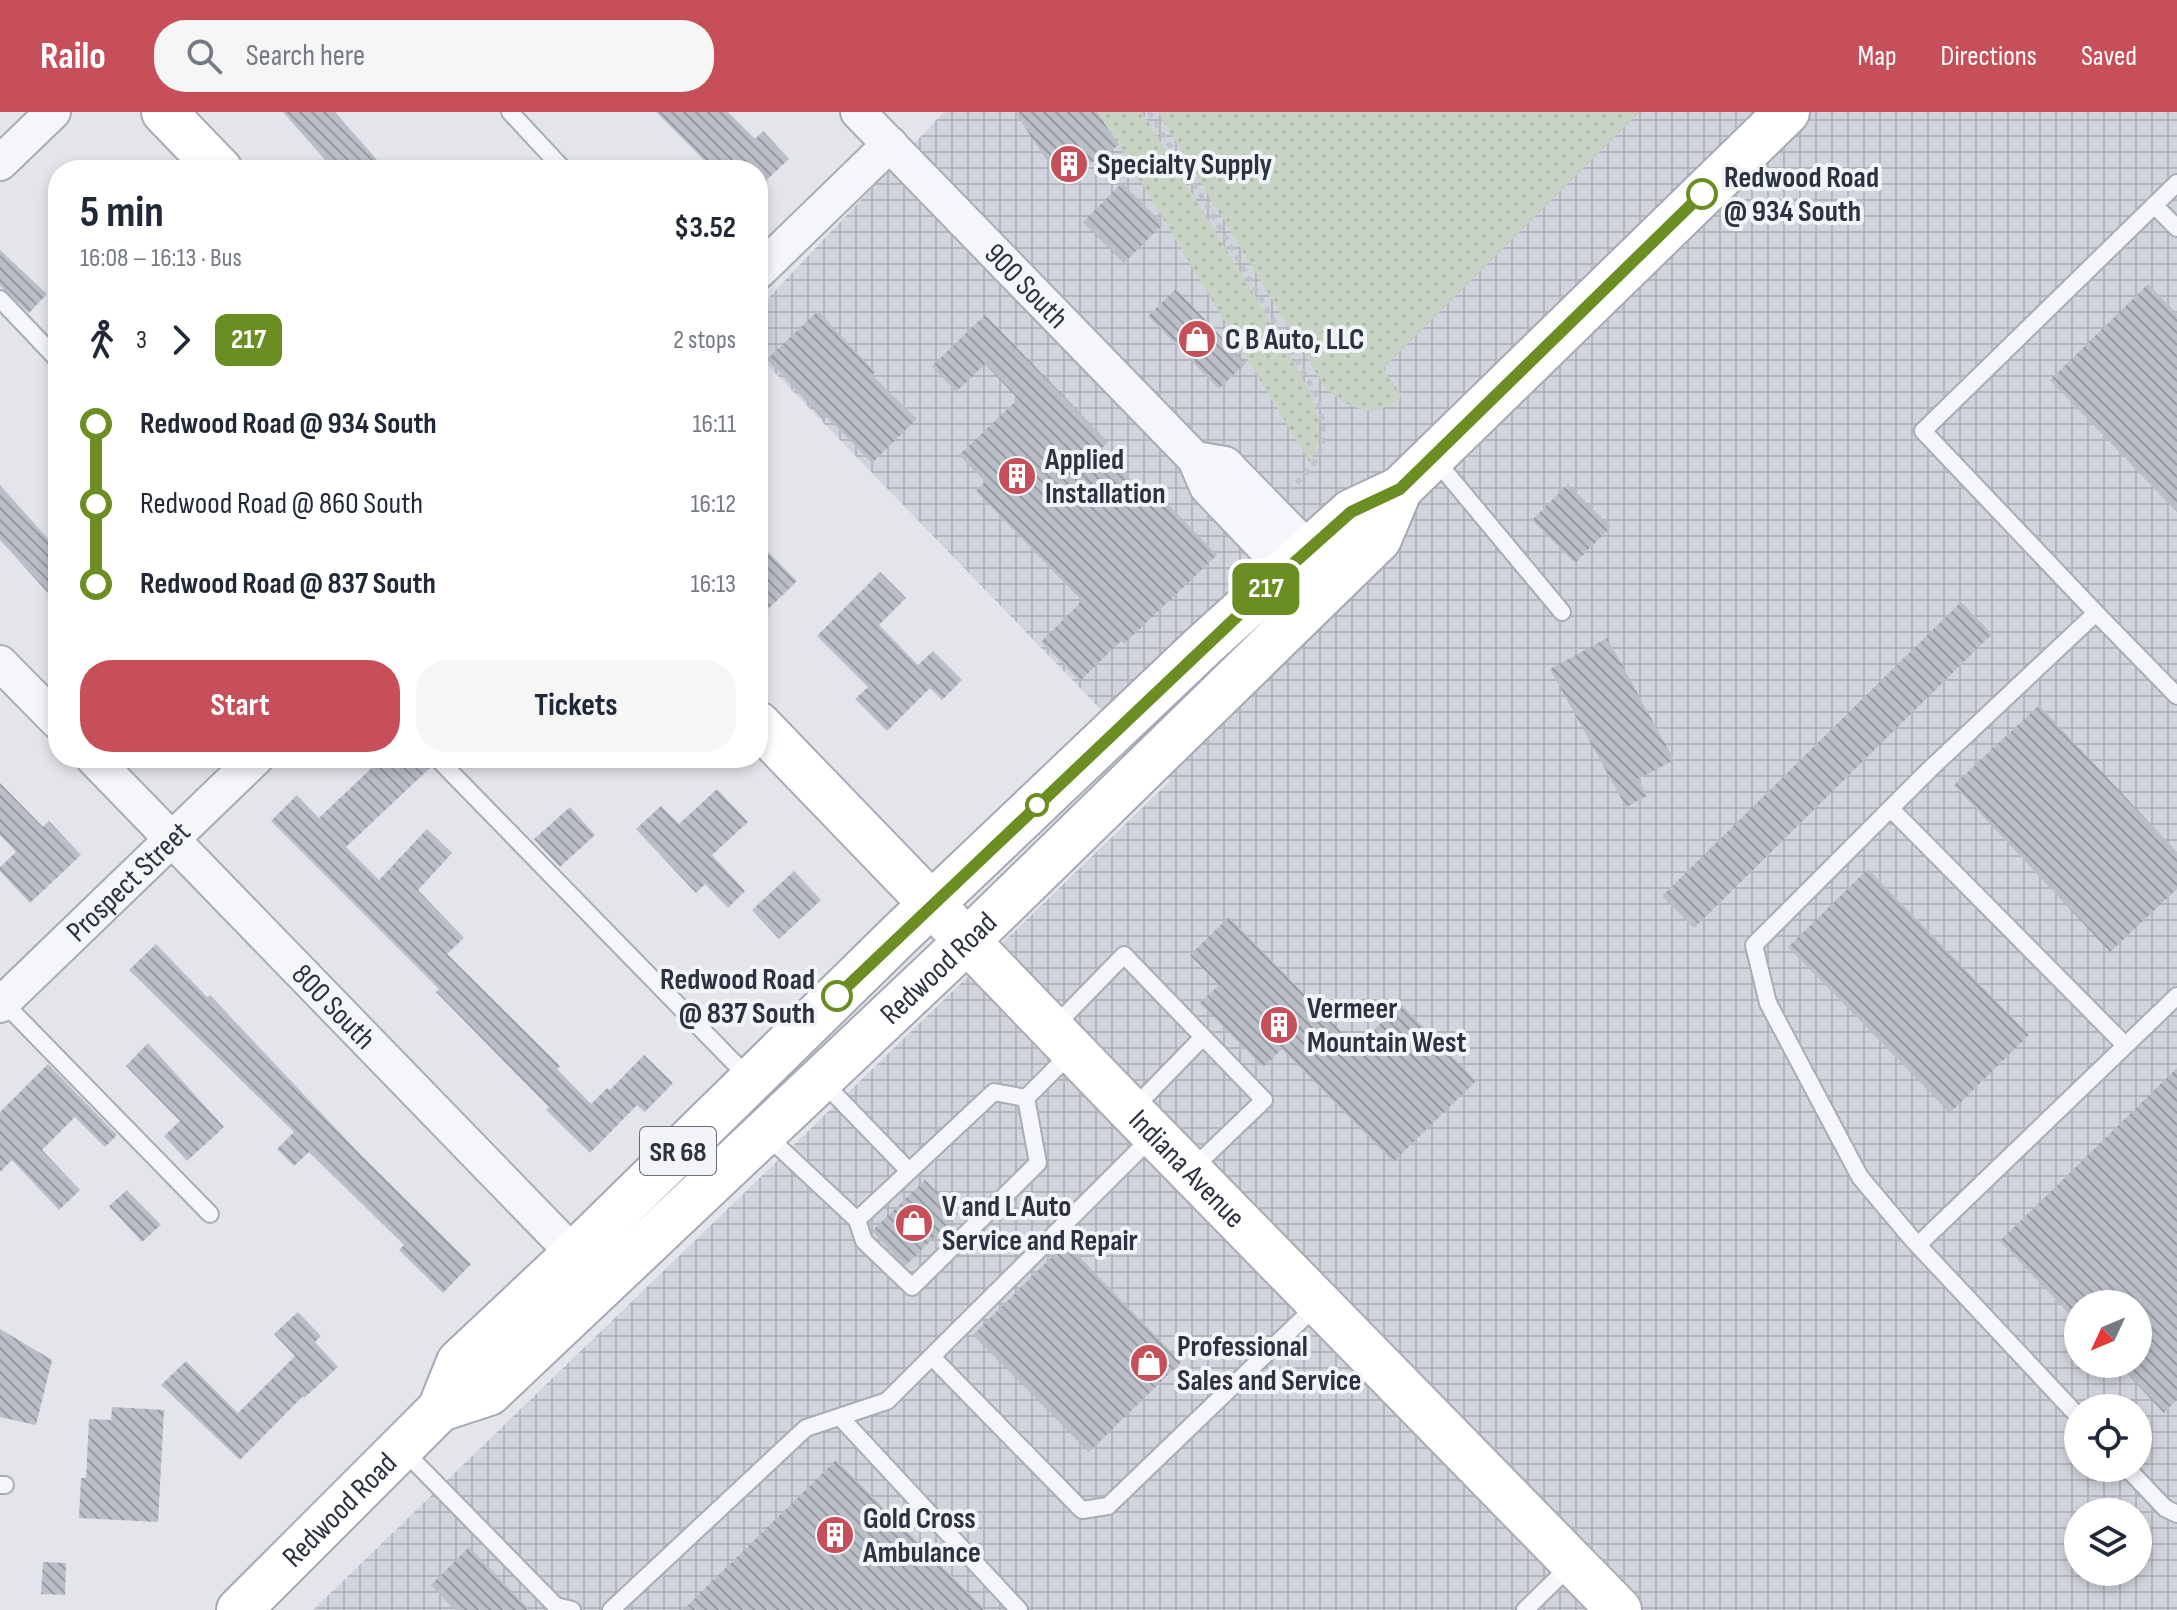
<!DOCTYPE html>
<meta charset="utf-8">
<style>
body{margin:0;font-family:"Sofia Sans Condensed",sans-serif;background:#f6f6f7;color:#1f2937;height:100vh;display:flex;flex-direction:column;font-size:30px;white-space:nowrap}
*{box-sizing:border-box;margin:0}
p{font-size:26px;color:#747a83}
.icon{flex:none;width:44px;height:44px;fill:none;stroke:currentColor;stroke-width:2;stroke-linecap:round;stroke-linejoin:round}
.map{position:relative;flex:1;overflow:hidden}
.details{position:absolute;left:48px;top:48px;width:720px;height:608px;display:flex;flex-direction:column;background:#fff;border-radius:32px;box-shadow:0 4px 12px #0003}
.details>*{flex:none}
.badge{padding:0 16px;border-radius:12px;font-size:28px;line-height:52px}
.needle{width:52px;rotate:226deg}
.controls{position:absolute;left:2064px;top:1178px;display:grid;gap:16px}
.controls a{display:grid;place-items:center;width:88px;height:88px;border-radius:50%;background:#fff;box-shadow:0 4px 12px #0003;font-size:40px}
.map>.badge{position:absolute;translate:-50% -50%;box-shadow:0 0 0 4px #fff}
.legs{display:flex;align-items:center;gap:12px;height:88px;padding:0 32px;font-size:26px}
.legs p{margin-inline-start:auto}
.headline{display:flex;align-items:center;justify-content:space-between;height:136px;padding:0 32px}
h1{font-size:44px;font-weight:700;line-height:60px}
.button{display:flex;gap:16px;margin-top:auto;padding:16px 32px}
.button a{flex:1;height:92px;border-radius:32px;background:#c74f59;color:#fff;font-size:32px;font-weight:700;line-height:92px;text-align:center}
.button a+a{background:#f6f6f7;color:#1f2937}
ul{padding:0 32px;list-style:none}
li{display:flex;align-items:center;gap:28px;height:80px;font-size:30px}
li i{display:grid;place-items:center;width:12px;height:100%;margin:0 10px;background:currentColor}
li i::after{content:'';width:20px;height:20px;margin:-10px;border:6px solid;border-radius:50%;background:#fff}
li p{margin-inline-start:auto}
li:first-child i{background:linear-gradient(#0000 50%,currentColor 0)}
li:last-child i{background:linear-gradient(currentColor 50%,#0000 0)}
header{display:flex;align-items:center;gap:48px;box-sizing:border-box;height:112px;padding:0 40px;background:#c74f59;color:#fff}
header strong{font-size:38px}
nav{display:flex;gap:44px;margin-inline-start:auto;font-size:28px}
.search{width:560px;height:72px;background:#f6f6f7;display:flex;align-items:center;gap:20px;box-sizing:border-box;padding:0 28px;border-radius:32px;color:#747a83;font-size:30px}
.map>svg:first-child{display:block}
.industrial{fill:url(#industrial-grid);fill-rule:evenodd}
.grass{fill:url(#grass-dots)}
.building{fill:url(#building-back-hatch)}
.lines{fill:none;stroke-linecap:round;stroke-linejoin:round}
.lane-casing{stroke:#a8acb4;stroke-width:20}
.street-casing{stroke:#a8acb4;stroke-width:38}
.secondary-casing{stroke:#a8acb4;stroke-width:48}
.primary-casing{stroke:#a3a9b5;stroke-width:48}
.path{stroke:#c0c3c9;stroke-width:5;stroke-dasharray:6 6;stroke-linecap:butt}
.lane{stroke:#f5f6f9;stroke-width:16}
.street{stroke:#f5f6f9;stroke-width:34}
.secondary{stroke:#fff;stroke-width:44}
.primary{stroke:#fff;stroke-width:44}
.line-1-casing{stroke:#fff;stroke-width:18}
.line-1{stroke:#6b8e23;stroke-width:12}
.stop-1-dot{fill:#fff;stroke:#6b8e23;stroke-width:4}
.labels{text-anchor:middle;stroke-width:8;stroke-linejoin:round;paint-order:stroke}
.shield{fill:#f2f4f8;stroke:#676c78;stroke-width:2}
.shield-label{font-size:28px;font-weight:bold;fill:#2b3241}
.poi-label{font-size:30px;font-weight:bold;fill:#2b3241;stroke:#f2f4f8;text-anchor:start}
.stop-label{font-size:30px;font-weight:bold;fill:#2b3241;stroke:#f2f4f8;text-anchor:start}
.street-label{font-size:30px;fill:#2b3241;stroke:#f2f4f8}
</style>
<header>
<strong>Railo</strong>
<div class="search"><svg class="icon" aria-label="search" viewBox="0 0 24 24"><circle cx="10" cy="10" r="6"/><path d="M15 15l6 6"/></svg>Search here</div>
<nav><a>Map</a><a>Directions</a><a>Saved</a></nav>
</header>
<div class="map">
<svg width="2177" height="1498" viewBox="0 0 2177 1498">
<defs>
<pattern id="industrial-grid" width="8" height="8" patternUnits="userSpaceOnUse" patternTransform="scale(2)"><rect width="8" height="8" fill="#d1d4dc"/><path d="M0 4h8M4 0v8" fill="none" stroke="#b4b6be"/></pattern>
<pattern id="grass-dots" width="8" height="8" patternUnits="userSpaceOnUse" patternTransform="scale(2)"><rect width="8" height="8" fill="#c7d4c4"/><path d="M2 2h.1M6 6h.1" fill="none" stroke="#abb6aa" stroke-width="1.8" stroke-linecap="round"/></pattern>
<pattern id="building-back-hatch" width="6" height="6" patternUnits="userSpaceOnUse" patternTransform="scale(2)"><rect width="6" height="6" fill="#babec7"/><path d="M-1 5l2 2M0 0l6 6M5-1l2 2" fill="none" stroke="#979ba3"/></pattern>
</defs>
<rect width="100%" height="100%" fill="#e3e5ea"/>
<path class="industrial" d="M 944,0 L 2177,0 L 2177,1498 L 313,1498 L 1170,669 L 758,243 L 758,197 ZM 2078,1192 L 2138,1192 L 2138,1252 L 2078,1252 ZM 2078,1296 L 2138,1296 L 2138,1356 L 2078,1356 ZM 2078,1400 L 2138,1400 L 2138,1460 L 2078,1460 Z"/>
<path class="grass" d="M 1099,0 L 1142,0 L 1261,194 L 1312,283 L 1319,309 L 1318,332 L 1310,351 Z
M 1158,0 L 1639,0 L 1383,256 L 1402,284 C 1397,288 1392,293 1386,295 C 1366,306 1335,288 1323,272 Z"/>
<path class="building" d="M 283,0 L 335,0 L 386,58 L 334,58 Z
M 656,0 L 728,0 L 755,27 L 763,19 L 789,47 L 758,76 L 758,58 L 714,58 Z
M 1015,0 L 1097,0 L 1119,33 L 1061,70 Z
M 1122,71 L 1163,112 L 1124,151 L 1083,110 Z
M 0,138 L 47,182 L 29,201 L 0,174 Z
M 2148,172 L 2177,202 L 2177,400 L 2050,268 Z
M 1176,177 L 1246,251 L 1219,277 L 1148,204 Z
M 818,199 L 875,260 L 872,263 L 917,307 L 872,351 L 827,305 L 824,308 L 767,247 Z
M 985,203 L 1108,330 L 1101,337 L 1158,396 L 1165,389 L 1217,443 L 1124,532 L 1121,529 L 1080,569 L 1041,530 L 1082,489 L 976,379 L 985,370 L 959,343 L 1018,287 L 985,252 L 956,280 L 932,254 Z
M 1568,372 L 1611,415 L 1575,451 L 1532,408 Z
M 0,373 L 58,438 L 58,492 L 0,428 Z
M 758,430 L 797,469 L 758,507 Z
M 880,460 L 906,486 L 879,513 L 918,553 L 933,539 L 962,568 L 942,588 L 930,576 L 887,619 L 855,587 L 868,575 L 817,524 Z
M 1961,490 L 1992,522 L 1694,816 L 1662,784 Z
M 1607,526 L 1674,648 L 1638,667 L 1647,684 L 1626,695 L 1550,557 Z
M 2039,593 L 2177,740 L 2177,777 L 2110,840 L 1954,673 Z
M 382,646 L 426,646 L 431,655 L 346,735 L 379,768 L 427,717 L 452,741 L 418,778 L 464,826 L 447,842 L 560,954 L 557,957 L 591,992 L 607,976 L 610,978 L 644,943 L 673,971 L 645,1000 L 637,993 L 590,1041 L 546,998 L 549,995 L 436,880 L 439,877 L 271,709 L 297,683 L 319,706 Z
M 0,671 L 43,715 L 49,709 L 81,743 L 30,791 L 0,759 L 0,755 L 16,740 L 0,723 Z
M 717,677 L 748,710 L 712,743 L 745,779 L 728,796 L 705,772 L 696,781 L 636,717 L 661,694 L 679,712 Z
M 570,695 L 595,723 L 560,755 L 534,727 Z
M 1868,757 L 2029,923 L 1950,1001 L 1788,835 Z
M 794,759 L 821,788 L 779,827 L 752,798 Z
M 1229,805 L 1356,935 L 1401,892 L 1476,969 L 1393,1050 L 1282,937 L 1263,955 L 1200,891 L 1219,873 L 1190,843 Z
M 156,832 L 207,885 L 210,883 L 358,1040 L 471,1152 L 443,1181 L 399,1138 L 404,1133 L 309,1040 L 294,1054 L 277,1037 L 294,1020 L 129,858 Z
M 148,931 L 224,1015 L 187,1049 L 164,1024 L 180,1009 L 126,954 Z
M 48,952 L 117,1023 L 105,1035 L 75,1005 L 42,1038 L 80,1078 L 59,1098 L 12,1048 L 0,1060 L 0,1000 Z
M 2177,956 L 2177,1288 L 2164,1301 L 2118,1252 L 2138,1252 L 2138,1192 L 2078,1192 L 2078,1211 L 2000,1129 Z
M 925,1068 L 958,1102 L 905,1154 L 872,1119 Z
M 127,1078 L 161,1113 L 142,1130 L 109,1094 Z
M 1066,1131 L 1181,1250 L 1089,1340 L 973,1223 Z
M 298,1200 L 321,1224 L 315,1230 L 338,1255 L 304,1286 L 303,1284 L 240,1348 L 161,1273 L 186,1249 L 238,1301 L 295,1244 L 274,1222 Z
M 0,1217 L 52,1248 L 36,1313 L 0,1305 Z
M 112,1295 L 164,1298 L 158,1410 L 79,1406 L 81,1366 L 86,1366 L 89,1307 L 111,1308 Z
M 836,1348 L 985,1498 L 683,1498 Z
M 469,1435 L 530,1498 L 455,1498 L 431,1473 Z
M 43,1450 L 66,1451 L 65,1483 L 41,1482 Z"/>
<g class="lines">
<g class="lane-casing">
<path id="lane" d="M 510,0 L 564,58
M 2154,93 L 2177,116
M 0,187 L 58,248
M 1433,345 L 1562,500
M 2096,501 L 2177,584
M 437,646 L 750,967
M 1891,697 L 2125,933
M 3,890 L 210,1102
M 1052,917 L 1124,843 L 1264,988 L 1191,1058
M 821,968 L 909,1059
M 1132,998 L 1203,925
M 764,1021 L 857,1108 L 994,980 L 1026,986 L 1072,940
M 857,1108 L 864,1129 L 912,1175 L 1038,1051 L 1026,986
M 1918,1133 L 2177,884
M 933,1246 L 1082,1398 L 1108,1394 L 1318,1192
M 2078,1304 L 1913,1128 L 1860,1065 L 1768,891 L 1754,833 L 1930,657 L 2096,501 L 1923,319 L 2177,71
M 840,1305 L 1019,1498
M 402,1337 L 556,1494 L 572,1498
M 2127,1356 L 2165,1396 L 2177,1402
M 0,1373 L 5,1373
M 611,1498 L 806,1316 L 887,1289 L 1152,1025
M 1525,1498 L 1572,1452"/>
</g>
<g class="street-casing">
<g id="street">
<path id="s1" d="M 858,0 L 1195,347 L 1207,375 L 1286,458"/>
<path d="M 0,51 L 53,0"/>
<path d="M 758,160 L 890,32"/>
<path d="M 1195,347 L 1225,352 L 1309,438"/>
<path d="M 0,551 L 58,610"/>
<path id="s2" d="M 93,646 L 574,1142"/>
<path id="s3" d="M 0,893 L 256,646"/>
</g>
</g>
<g class="secondary-casing">
<g id="secondary">
<path d="M 164,0 L 220,58"/>
<path id="s4" d="M 758,612 L 1131,999 L 1619,1498"/>
</g>
</g>
<g class="primary-casing">
<g id="primary">
<path id="s5" d="M 440,1297 L 489,1281 L 967,829 L 1379,427 L 1400,377"/>
<path id="s6" d="M 239,1498 L 440,1297 L 459,1250 L 574,1142 L 901,821 L 1204,533 L 1351,400 L 1400,377 L 1787,0"/>
</g>
</g>
<path class="path" d="M 1149,0 L 1205,90 L 1315,280 C 1331,327 1325,344 1291,377"/>
<use href="#lane" class="lane"/>
<use href="#street" class="street"/>
<use href="#secondary" class="secondary"/>
<use href="#primary" class="primary"/>
</g>
<g class="lines">
<g class="line-1-casing">
<path id="line-1" d="M 837,884 L 1286,458 L 1351,400 L 1400,377 L 1702,82"/>
</g>
<use href="#line-1" class="line-1"/>
</g>
<defs>
<g id="building-disc" transform="scale(2)"><circle r="9.5" fill="#c74f59" stroke="#f2f4f8"/><path d="M-4-6H4V6H1V3H-1V6H-4ZM-2.5-4.3h1.7v1.8h-1.7ZM.8-4.3h1.7v1.8H.8ZM-2.5-1h1.7V.8h-1.7ZM.8-1h1.7V.8H.8Z" fill="#fff"/></g>
<g id="shop-disc" transform="scale(2)"><circle r="9.5" fill="#c74f59" stroke="#f2f4f8"/><path d="M-5-2.5h2.3a2.7 3.5 0 0 1 5.4 0H5L5.5 6h-11ZM-1.5-2.5h3a1.5 2.3 0 0 0-3 0Z" fill="#fff"/></g>
</defs>
<g fill-rule="evenodd">
<use href="#building-disc" x="1069" y="52"/>
<use href="#shop-disc" x="1197" y="227"/>
<use href="#building-disc" x="1017" y="364"/>
<use href="#building-disc" x="1279" y="913"/>
<use href="#shop-disc" x="914" y="1111"/>
<use href="#shop-disc" x="1149" y="1251"/>
<use href="#building-disc" x="835" y="1423"/>
</g>
<g class="stop-1-dot">
<circle cx="1702" cy="82" r="14"/>
<circle cx="1037" cy="693" r="10"/>
<circle cx="837" cy="884" r="14"/>
</g>
<g class="labels">
<rect class="shield" x="640" y="1015" width="76" height="48" rx="6"/>
<g class="shield-label">
<text x="678" y="1049">SR 68</text>
</g>
<g class="poi-label">
<text x="1097" y="62">Specialty Supply</text>
<text x="1225" y="237">C B Auto, LLC</text>
<text x="1045" y="357">Applied<tspan x="1045" dy="34">Installation</tspan></text>
<text x="1307" y="906">Vermeer<tspan x="1307" dy="34">Mountain West</tspan></text>
<text x="942" y="1104">V and L Auto<tspan x="942" dy="34">Service and Repair</tspan></text>
<text x="1177" y="1244">Professional<tspan x="1177" dy="34">Sales and Service</tspan></text>
<text x="863" y="1416">Gold Cross<tspan x="863" dy="34">Ambulance</tspan></text>
</g>
<g class="stop-label">
<text x="1724" y="75">Redwood Road<tspan x="1724" dy="34">@ 934 South</tspan></text>
<text x="815" y="877" text-anchor="end">Redwood Road<tspan x="815" dy="34">@ 837 South</tspan></text>
</g>
<g class="street-label">
<text dy="10" stroke="none"><textPath href="#s1" startOffset="242">900 South</textPath></text>
<text dy="10" stroke="none"><textPath href="#s3" startOffset="178">Prospect Street</textPath></text>
<text dy="10" stroke="none"><textPath href="#s5" startOffset="670">Redwood Road</textPath></text>
<text dy="10" stroke="none"><textPath href="#s2" startOffset="346">800 South</textPath></text>
<text dy="10" stroke="none"><textPath href="#s4" startOffset="618">Indiana Avenue</textPath></text>
<text dy="10" stroke="none"><textPath href="#s6" startOffset="142">Redwood Road</textPath></text>
</g>
</g>
</svg>
<div class="controls">
<a><svg class="needle" viewBox="-14 -14 28 28"><path d="M0-13l5 13h-10z" fill="#e53935"/><path d="M0 13l5-13h-10z" fill="#747a83"/></svg></a>
<a><svg class="icon" aria-label="locate" viewBox="0 0 24 24"><circle cx="12" cy="12" r="6"/><path d="M12 2v4M12 18v4M2 12h4M18 12h4"/></svg></a>
<a><svg class="icon" aria-label="layers" viewBox="0 0 24 24"><path d="M12 4l9 5-9 5-9-5zM3 14l9 5 9-5"/></svg></a>
</div>
<b class="badge" style="left:1266px;top:477px;background:#6b8e23;color:#fff">217</b>
<section class="details">
<div class="headline"><div><h1>5 min</h1><p>16:08 – 16:13 · Bus</p></div><b>$3.52</b></div>
<div class="legs"><svg class="icon" aria-label="walk" viewBox="0 0 24 24"><circle cx="13" cy="4" r="2"/><path d="M13 8l-2 6 4 7M11 14l-3 7M7 12l3-4h3l4 4"/></svg>3<svg class="icon" aria-label="forward" viewBox="0 0 24 24"><path d="M9 5l7 7-7 7"/></svg><b class="badge" style="background:#6b8e23;color:#fff">217</b><p>2 stops</p></div>
<ul>
<li><i style="color:#6b8e23"></i><b>Redwood Road @ 934 South</b><p>16:11</p></li>
<li><i style="color:#6b8e23"></i><span>Redwood Road @ 860 South</span><p>16:12</p></li>
<li><i style="color:#6b8e23"></i><b>Redwood Road @ 837 South</b><p>16:13</p></li>
</ul>
<div class="button"><a>Start</a><a>Tickets</a></div>
</section>
</div>
